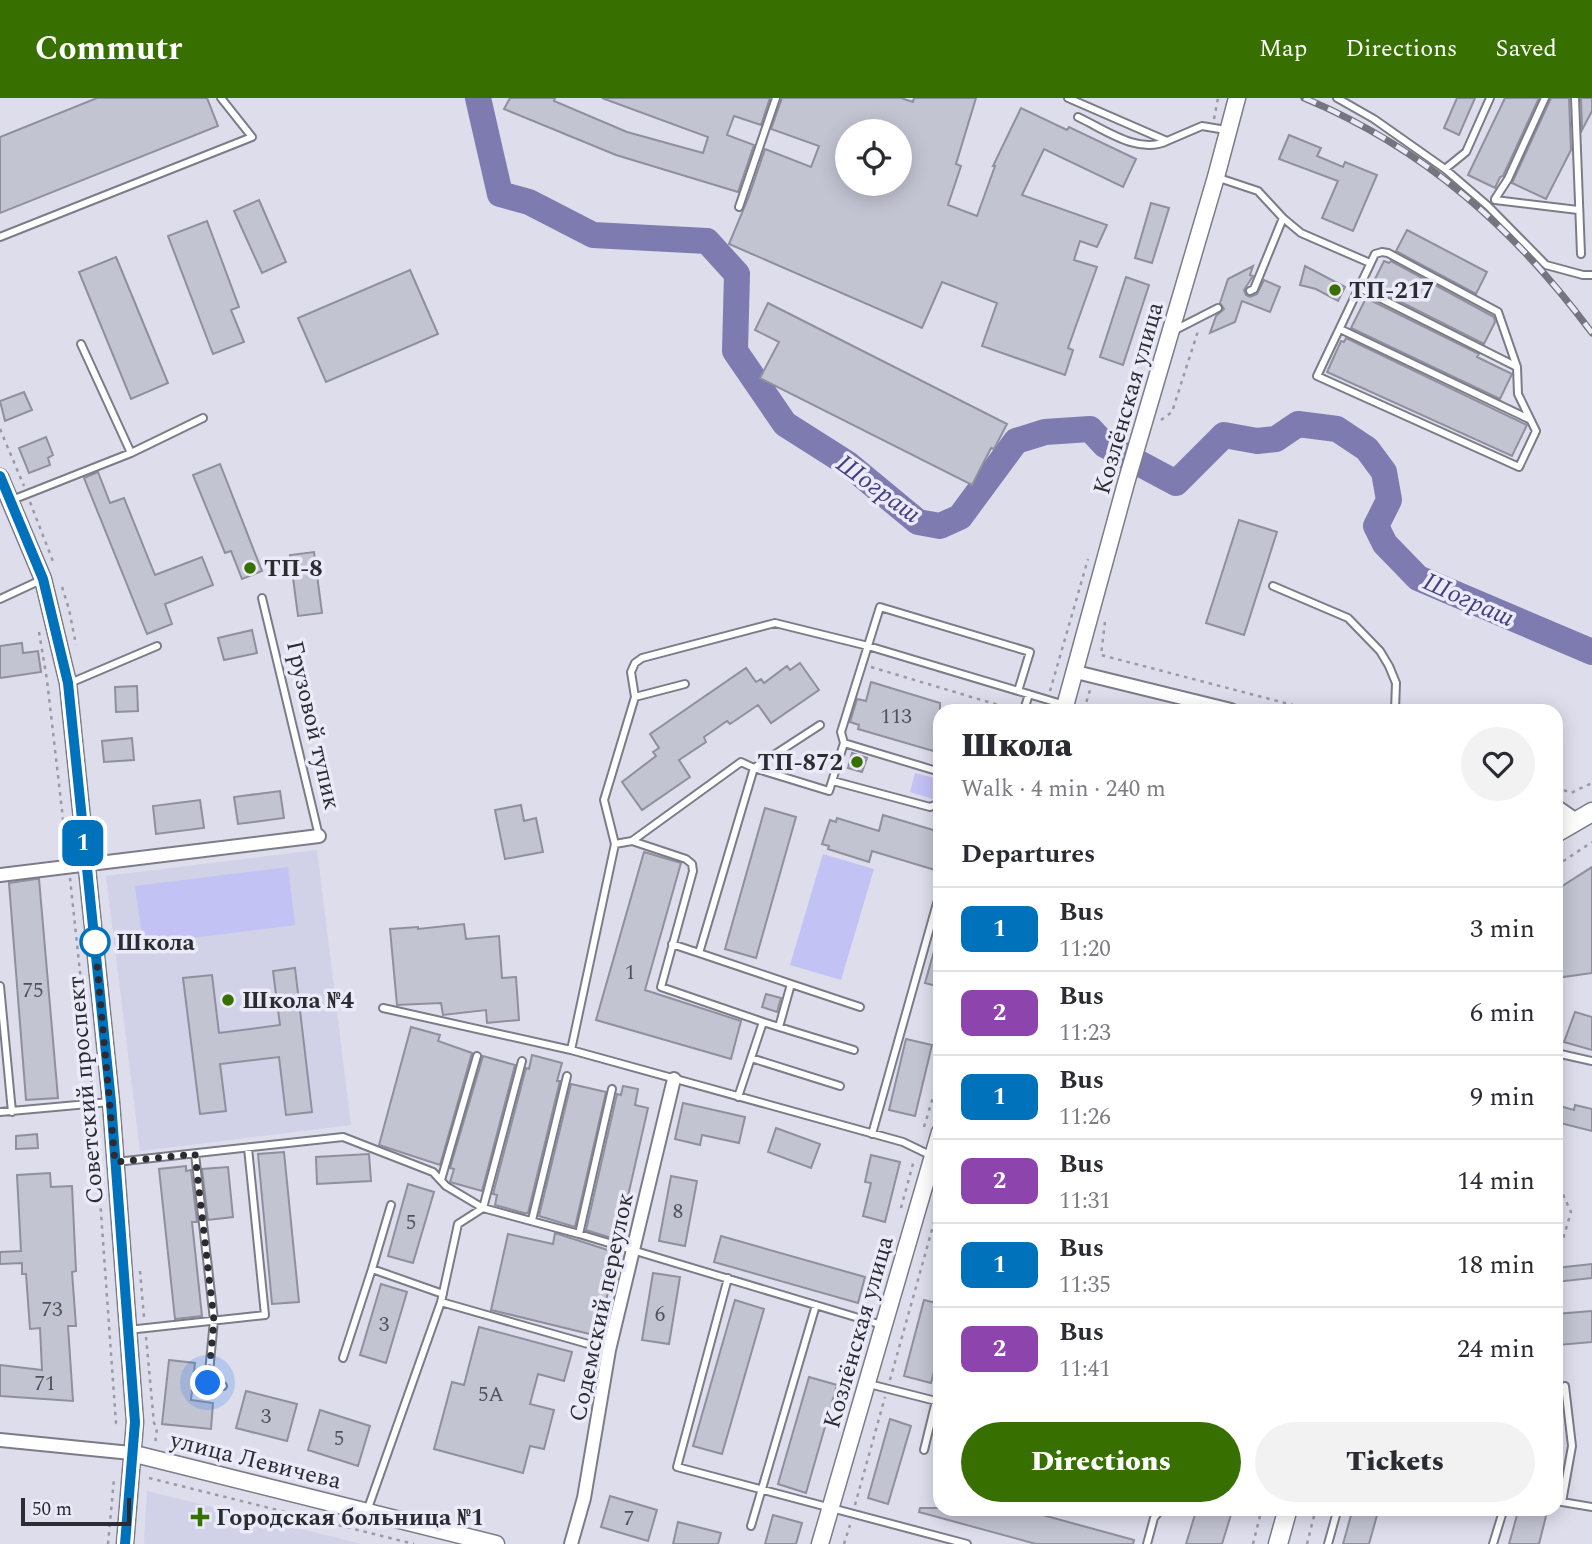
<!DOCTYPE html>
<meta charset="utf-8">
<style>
body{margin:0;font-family:Spectral,serif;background:#f2f2f3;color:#2b2b33;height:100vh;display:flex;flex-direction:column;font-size:26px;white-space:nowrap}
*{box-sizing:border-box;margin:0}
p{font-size:23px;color:#7c7c81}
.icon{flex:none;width:38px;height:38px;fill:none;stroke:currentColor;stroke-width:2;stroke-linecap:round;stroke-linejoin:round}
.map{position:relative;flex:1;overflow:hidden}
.sheet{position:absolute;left:933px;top:606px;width:630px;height:812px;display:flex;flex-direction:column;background:#fff;border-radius:21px;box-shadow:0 4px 18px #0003}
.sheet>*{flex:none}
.badge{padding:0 14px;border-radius:10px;font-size:24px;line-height:46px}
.controls{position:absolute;left:835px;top:21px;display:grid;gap:14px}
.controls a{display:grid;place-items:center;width:77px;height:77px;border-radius:50%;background:#fff;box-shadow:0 4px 18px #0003;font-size:35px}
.scale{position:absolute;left:21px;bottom:18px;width:110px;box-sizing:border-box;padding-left:7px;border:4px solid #2b2b31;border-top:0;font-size:19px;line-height:24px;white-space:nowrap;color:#2b2b31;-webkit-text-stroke:5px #eaeaf9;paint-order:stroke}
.you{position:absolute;width:35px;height:35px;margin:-18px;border:5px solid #fff;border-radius:50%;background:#1a73e8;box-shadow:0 0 0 10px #1a73e833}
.map>.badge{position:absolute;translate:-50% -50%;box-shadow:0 0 0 4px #fff}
h2{padding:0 28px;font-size:26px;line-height:63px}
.round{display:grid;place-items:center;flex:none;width:74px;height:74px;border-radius:37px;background:#f2f2f3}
.headline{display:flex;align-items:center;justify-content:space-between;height:119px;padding:0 28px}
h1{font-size:33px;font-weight:800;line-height:52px}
.primary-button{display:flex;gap:14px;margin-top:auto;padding:14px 28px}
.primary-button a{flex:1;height:80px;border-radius:42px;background:#377000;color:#fff;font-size:28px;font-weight:800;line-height:80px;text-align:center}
.primary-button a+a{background:#f2f2f3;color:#2b2b33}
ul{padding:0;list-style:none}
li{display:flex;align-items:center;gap:21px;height:84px;padding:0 28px;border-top:2px solid #e1e1e2}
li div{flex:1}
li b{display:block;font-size:26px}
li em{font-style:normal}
li .badge{min-width:77px;font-weight:700;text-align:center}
header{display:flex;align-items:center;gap:42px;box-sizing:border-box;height:98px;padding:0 35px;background:#377000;color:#fff}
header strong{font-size:33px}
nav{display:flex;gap:38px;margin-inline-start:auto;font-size:24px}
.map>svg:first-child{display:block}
.built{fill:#d1d1e7}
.green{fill:#c3c2f5}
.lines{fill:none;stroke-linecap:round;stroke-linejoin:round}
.river{stroke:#7d7bb0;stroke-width:26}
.building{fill:#c3c4d2;stroke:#8f8f9d;stroke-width:2;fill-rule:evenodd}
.service-casing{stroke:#7c7c89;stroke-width:10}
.minor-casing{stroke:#7c7c89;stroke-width:16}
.tertiary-casing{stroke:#7c7c89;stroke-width:19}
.secondary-casing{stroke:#7c7c89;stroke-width:21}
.path{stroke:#9a9aa6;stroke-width:2.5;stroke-dasharray:3.5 5;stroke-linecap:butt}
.service{stroke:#fff;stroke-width:6}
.minor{stroke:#fff;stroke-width:12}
.tertiary{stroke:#fff;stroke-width:16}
.secondary{stroke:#fff;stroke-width:18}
.rail-casing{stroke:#75757f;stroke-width:7}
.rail{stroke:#eaeaf9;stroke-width:4.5;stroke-dasharray:13;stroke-linecap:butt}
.line-casing{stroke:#fff;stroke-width:16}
.line{stroke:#0072bc;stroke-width:10}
.walk{stroke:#2b2b31;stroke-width:7;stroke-dasharray:0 12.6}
.poi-dot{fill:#377000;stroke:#eaeaf9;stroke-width:2.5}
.stop-dot{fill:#fff;stroke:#0072bc;stroke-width:3.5}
.labels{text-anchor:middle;stroke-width:7;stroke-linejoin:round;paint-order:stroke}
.number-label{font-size:21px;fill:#515159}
.poi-label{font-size:24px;font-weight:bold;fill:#2b2b31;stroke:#eaeaf9;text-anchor:start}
.street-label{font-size:24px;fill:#2b2b31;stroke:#eaeaf9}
.stop-label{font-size:24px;font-weight:bold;fill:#2b2b31;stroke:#eaeaf9;text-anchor:start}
.water-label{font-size:26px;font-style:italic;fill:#453e81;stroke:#eaeaf9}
</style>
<header>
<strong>Commutr</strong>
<nav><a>Map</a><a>Directions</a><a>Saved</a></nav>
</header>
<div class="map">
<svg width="1592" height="1446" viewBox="0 0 1592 1446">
<rect width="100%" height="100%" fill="#ddddec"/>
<path class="built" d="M 317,752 L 351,1027 L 140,1053 L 106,778 Z
M 147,1393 L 362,1446 L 144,1446 Z"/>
<path class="green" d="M 915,675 L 938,681 L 933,701 L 910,694 Z
M 823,756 L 874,771 L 841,882 L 790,867 Z
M 288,769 L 295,827 L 143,846 L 135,788 Z"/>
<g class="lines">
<path class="river" d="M 478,0 L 500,96 L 529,104 L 593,137 L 707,143 L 737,176 L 735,253 L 785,326 L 848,366 L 918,424 L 940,428 L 960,419 L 1016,343 L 1045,334 L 1090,331 L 1105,347 L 1176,385 L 1224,337 L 1257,343 L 1276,341 L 1298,326 L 1337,331 L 1367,351 L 1384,374 L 1389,402 L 1376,428 L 1385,446 L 1418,480 L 1592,554"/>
</g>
<path class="building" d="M 97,0 L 207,0 L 218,28 L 0,115 L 0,39 Z
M 510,0 L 555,0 L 554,3 L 627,34 L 703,55 L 708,39 L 602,0 L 770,0 L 761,27 L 734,18 L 727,37 L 754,47 L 738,94 L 616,57 L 504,11 Z
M 782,0 L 901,0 L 913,4 L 914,0 L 976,0 L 956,66 L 961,68 L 948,107 L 977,118 L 995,68 L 993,68 L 1021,10 L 1067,32 L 1069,29 L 1136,61 L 1123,89 L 1044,51 L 1022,97 L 1107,127 L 1097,149 L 1080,143 L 1074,162 L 1097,169 L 1068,250 L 1073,252 L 1065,277 L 982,248 L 997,205 L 942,184 L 922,230 L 729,146 L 749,98 L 765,51 L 811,69 L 819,48 L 771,31 ZM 847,33 L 900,33 L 900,86 L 847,86 Z
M 1457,0 L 1475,0 L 1459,37 L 1444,30 Z
M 1505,0 L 1539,0 L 1503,78 L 1500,79 L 1495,90 L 1468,77 Z
M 1551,0 L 1569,0 L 1571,52 L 1546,101 L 1512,85 Z
M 1581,0 L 1592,0 L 1592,13 L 1582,32 Z
M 1289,37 L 1321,50 L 1317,58 L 1343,69 L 1345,64 L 1377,77 L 1353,133 L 1322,120 L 1338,83 L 1279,61 Z
M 259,102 L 286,164 L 262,175 L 234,113 Z
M 1151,105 L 1169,110 L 1152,165 L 1135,160 Z
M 207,123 L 239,209 L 231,212 L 244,244 L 213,256 L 168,138 Z
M 1407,132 L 1487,174 L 1476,196 L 1396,153 Z
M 116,159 L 168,285 L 131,301 L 79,174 Z
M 1384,163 L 1389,165 L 1391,163 L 1494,219 L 1495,224 L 1484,246 L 1371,189 Z
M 1253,168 L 1250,177 L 1253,178 L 1244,192 L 1246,197 L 1250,199 L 1257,196 L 1264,182 L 1280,189 L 1270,214 L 1242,203 L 1235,224 L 1210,235 L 1216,218 L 1224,211 L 1220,205 L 1228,181 Z
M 1305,168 L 1345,189 L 1338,203 L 1316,191 L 1300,187 Z
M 410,172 L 438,236 L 326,284 L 298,220 Z
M 1126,179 L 1149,187 L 1123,267 L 1100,259 Z
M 1366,200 L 1479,256 L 1477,259 L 1512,276 L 1500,301 L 1351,230 Z
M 768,205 L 1007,326 L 994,351 L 991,350 L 972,387 L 760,280 L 779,244 L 755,232 Z
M 1346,240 L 1527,327 L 1512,358 L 1327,274 L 1341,243 L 1344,244 Z
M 24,294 L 32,312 L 5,323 L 0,303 Z
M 46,339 L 53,357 L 48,360 L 50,367 L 29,375 L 19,350 Z
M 220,366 L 262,473 L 242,481 L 231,453 L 225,455 L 193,377 Z
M 98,374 L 110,405 L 124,400 L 155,477 L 202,459 L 213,487 L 165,506 L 172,526 L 147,536 L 84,380 Z
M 1239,422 L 1277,434 L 1244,537 L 1206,525 Z
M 314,454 L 322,515 L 298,518 L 290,457 Z
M 252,532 L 257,555 L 224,562 L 218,540 Z
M 22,545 L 23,555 L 38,553 L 41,574 L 0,580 L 0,548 Z
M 800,565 L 819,592 L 771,625 L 758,607 L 730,626 L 727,623 L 704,639 L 706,644 L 679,662 L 690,679 L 642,712 L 622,684 L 656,658 L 653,654 L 659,650 L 650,636 L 746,570 L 756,584 L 761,581 L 764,585 L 787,568 L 790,572 Z
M 871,584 L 940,605 L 940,655 L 858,631 L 859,627 L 850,624 L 857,601 L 866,603 Z
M 137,588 L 138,613 L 116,614 L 115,589 Z
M 132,640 L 134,662 L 104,664 L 102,643 Z
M 852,655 L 867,660 L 862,674 L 848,670 Z
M 280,693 L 284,720 L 238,726 L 234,699 Z
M 200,702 L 204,730 L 156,736 L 153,708 Z
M 521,707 L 524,723 L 536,720 L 543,754 L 505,761 L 495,712 Z
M 765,710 L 796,719 L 756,860 L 725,851 Z
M 883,717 L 940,734 L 940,757 L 935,772 L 872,753 L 869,764 L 828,751 L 829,748 L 822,746 L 830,722 L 836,724 L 837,720 L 879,733 Z
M 644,754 L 681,765 L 645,892 L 741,923 L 731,961 L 596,922 Z
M 1592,769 L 1592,875 L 1556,880 L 1556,792 Z
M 36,781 L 39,781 L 58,1000 L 26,1002 L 9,785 Z
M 464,826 L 466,841 L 499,838 L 502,880 L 516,879 L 519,922 L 487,925 L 486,912 L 443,917 L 441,905 L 397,907 L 390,831 L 418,829 L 418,831 Z
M 936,846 L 940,846 L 940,889 L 925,885 Z
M 295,870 L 312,1014 L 286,1017 L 279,959 L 220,966 L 226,1013 L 200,1016 L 183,880 L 212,877 L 219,935 L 280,927 L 273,873 Z
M 766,896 L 781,900 L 777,914 L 762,909 Z
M 1575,914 L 1592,919 L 1592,952 L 1564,944 Z
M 411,929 L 440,937 L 438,943 L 472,955 L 440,1067 L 379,1047 Z
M 906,941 L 932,947 L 915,1018 L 889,1012 Z
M 532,957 L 562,965 L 557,983 L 560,983 L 528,1115 L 524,1115 L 495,1107 L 497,1097 L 493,1096 L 526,970 L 529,971 Z
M 483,958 L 515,967 L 482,1093 L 450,1084 L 454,1071 L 450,1070 Z
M 571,986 L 606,994 L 575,1129 L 539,1118 Z
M 623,988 L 638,991 L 635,1007 L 648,1010 L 618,1142 L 586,1132 L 617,996 L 621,997 Z
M 683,1005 L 745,1019 L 739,1045 L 702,1037 L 700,1047 L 675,1041 Z
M 1556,1007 L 1574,1012 L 1575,1007 L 1592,1011 L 1592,1033 L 1556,1024 Z
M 776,1030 L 820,1046 L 811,1070 L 768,1054 Z
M 37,1036 L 38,1050 L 16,1051 L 16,1038 Z
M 284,1054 L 299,1204 L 272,1206 L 258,1056 Z
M 369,1056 L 371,1083 L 317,1086 L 316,1059 Z
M 871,1057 L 900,1064 L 885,1124 L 863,1118 L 871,1085 L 865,1084 Z
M 186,1068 L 186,1073 L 191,1072 L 197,1124 L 192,1124 L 202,1218 L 175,1221 L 159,1071 Z
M 228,1069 L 233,1119 L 208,1122 L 202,1071 Z
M 50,1075 L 51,1089 L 72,1088 L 76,1173 L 72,1174 L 76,1228 L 68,1228 L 73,1303 L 0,1298 L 0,1267 L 42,1272 L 40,1230 L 30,1231 L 26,1176 L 22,1176 L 22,1165 L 0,1166 L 0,1154 L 21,1153 L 17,1077 Z
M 671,1078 L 697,1083 L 685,1148 L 659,1143 Z
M 408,1086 L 434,1094 L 413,1165 L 388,1158 Z
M 555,1135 L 617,1155 L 598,1238 L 491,1212 L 508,1136 L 553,1146 Z
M 721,1138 L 865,1179 L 858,1205 L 714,1164 Z
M 1592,1166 L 1592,1180 L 1556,1184 L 1556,1170 Z
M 653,1175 L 680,1179 L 669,1246 L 642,1242 Z
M 381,1186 L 407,1194 L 386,1265 L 360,1257 Z
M 735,1202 L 764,1211 L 722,1356 L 693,1348 Z
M 924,1202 L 940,1206 L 940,1251 L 931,1285 L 904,1278 Z
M 1592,1213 L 1592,1244 L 1558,1247 L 1556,1216 Z
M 479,1229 L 572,1254 L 564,1283 L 538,1276 L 530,1306 L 554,1312 L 544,1351 L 530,1348 L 523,1375 L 434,1351 L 452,1284 L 464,1287 Z
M 169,1262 L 195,1265 L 191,1302 L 213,1305 L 211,1331 L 162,1326 Z
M 809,1279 L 837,1287 L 806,1395 L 778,1386 Z
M 246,1293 L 297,1306 L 287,1343 L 236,1330 Z
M 320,1312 L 370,1328 L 358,1368 L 308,1352 Z
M 890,1321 L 911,1328 L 888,1406 L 868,1400 Z
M 610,1398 L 657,1412 L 648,1443 L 601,1429 Z
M 920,1410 L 1017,1410 L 1134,1442 L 1133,1446 L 1036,1446 L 919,1414 Z
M 1197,1410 L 1233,1410 L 1222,1446 L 1186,1446 Z
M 1353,1410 L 1379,1410 L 1369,1446 L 1343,1446 Z
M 1519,1410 L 1536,1410 L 1547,1414 L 1539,1446 L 1509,1446 Z
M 773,1417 L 802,1425 L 796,1446 L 765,1446 Z
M 678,1424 L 721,1435 L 718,1446 L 673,1446 Z"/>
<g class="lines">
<g class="service-casing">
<path id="service" d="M 1068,0 L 1167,43 L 1202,28 L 1226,32
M 1337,0 L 1374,21 L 1445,71 L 1488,108 L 1546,167 L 1583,177 L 1592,177
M 1575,0 L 1581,156
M 1078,19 C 1104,31 1138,57 1167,43
M 1445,71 L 1466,54 L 1490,0
M 1216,79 L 1258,93 L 1283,120 L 1254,191 L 1250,193
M 1495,101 L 1508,81 L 1545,0
M 1495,102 L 1578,112
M 739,109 L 776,0
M 1283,120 L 1301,135 L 1370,165
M 0,139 L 252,39 L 221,0
M 1382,154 L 1388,155 L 1498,214 L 1517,269 L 1518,296 L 1536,333 L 1519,369 L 1317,278 L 1375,156 Z
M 1360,190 L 1517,269
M 1340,231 L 1529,321
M 1175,232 L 1218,210
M 131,355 L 203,320
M 12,402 L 131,355 L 81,246
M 1273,488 L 1348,520 L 1380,553 L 1389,568 L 1396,585 L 1395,612
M 262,500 L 319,738
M 0,501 L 41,482
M 70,585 L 157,548
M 635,599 L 685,586
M 1024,612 L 1029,596
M 844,645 L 940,674
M 833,683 L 930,709 L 940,705
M 632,743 L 741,664 L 754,670 L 829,693 L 844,645 L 841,634 L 880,509 L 1030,554 L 1018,593
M 615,746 L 604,702 L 635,599 L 631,574 L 635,565 L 642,560 L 775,525 L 868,548 L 1065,607
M 938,782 L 940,782
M 672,846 L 699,855
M 791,886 L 860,909
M 0,888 L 12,1014
M 383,910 L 571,952 L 903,1044 L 932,1058
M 763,924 L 779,929 L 791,886 L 699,855 L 754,670 L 820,627
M 779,929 L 854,952
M 571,952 L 615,746 L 632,743 L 686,761 L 692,766 L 693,773 L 661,889 L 763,924 L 738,999
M 1556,955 L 1592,963
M 751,960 L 840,988
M 522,963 L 483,1110 L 579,1136 L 882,1227
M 0,1014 L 110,1004
M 872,1036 L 937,805
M 195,1056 L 214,1222 L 208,1285 L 223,1288
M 116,1064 L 343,1039 L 433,1074 L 446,1088 L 483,1110 L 458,1126 L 441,1204 L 609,1252
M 441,1082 L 477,958
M 532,1122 L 567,978
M 579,1136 L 612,991
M 372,1171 L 391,1107
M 728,1180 L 677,1369 L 967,1446
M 128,1232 L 265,1217 L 248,1050
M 343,1260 L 372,1171 L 443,1196
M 869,1286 L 936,1303 L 924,1352
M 1556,1403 L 1592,1409
M 1562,1404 L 1572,1348 L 1565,1288
M 367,1413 L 441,1204
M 751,1428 L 816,1207
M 1147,1446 L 1154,1420 L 1162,1410
M 1328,1446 L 1338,1410
M 1493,1446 L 1504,1410"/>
</g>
<g class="minor-casing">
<path id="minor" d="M 1076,574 L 1231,612
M 1556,708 L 1576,722
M 0,777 L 319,738
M 0,1342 L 131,1355
M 571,1446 L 584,1400 L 609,1252 L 674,981"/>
</g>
<g class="tertiary-casing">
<path id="tertiary" d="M 0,379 L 43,481 L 68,585 L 111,1004 L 135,1324 L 125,1446
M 1064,612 L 1126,385 L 1216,79 L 1237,0
M 131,1355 L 496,1446
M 820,1446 L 940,1034"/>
</g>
<g class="secondary-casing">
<path id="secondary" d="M 1556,735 L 1592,714
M 1278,1446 L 1288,1410"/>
</g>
<path class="path" d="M 1214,21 L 1218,0
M 1161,322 L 1172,314 L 1198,233
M 0,331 L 24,388
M 30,404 L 54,466
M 62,489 L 69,511 L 76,547
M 1105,524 L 1101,557 L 1312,612
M 39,534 L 47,582 L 67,756
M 871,569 L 1015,612
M 1050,593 L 1088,461
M 1084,612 L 1090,592
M 1556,689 L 1571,695 L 1592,685
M 1556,768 L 1592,744
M 70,780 L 93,997
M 94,1017 L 116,1325 L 119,1325
M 924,1029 L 940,976
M 1556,1081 L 1571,1114 L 1558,1158 L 1556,1159
M 901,1110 L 914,1062
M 140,1173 L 144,1219
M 146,1239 L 154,1325 L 157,1330 L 155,1347
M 1556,1250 L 1562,1278
M 890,1282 L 940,1103
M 149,1380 L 414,1446
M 855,1407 L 885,1299
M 108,1446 L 114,1381
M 844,1446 L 850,1427
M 1253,1446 L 1262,1410
M 1307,1446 L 1316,1410"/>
<use href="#service" class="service"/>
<use href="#minor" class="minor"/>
<use href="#tertiary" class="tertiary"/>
<use href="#secondary" class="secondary"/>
<g class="rail-casing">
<path id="rail" d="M 1304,0 C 1424,50 1515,131 1592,235"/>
</g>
<use href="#rail" class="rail"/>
</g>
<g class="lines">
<g class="line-casing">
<path id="line" d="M 0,378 L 43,481 L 68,585 L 111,1004 L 135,1324 L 125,1446"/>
</g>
<use href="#line" class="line"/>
<path class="walk" d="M 95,844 L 115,1064 L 195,1056 L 214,1223 L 208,1285"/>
</g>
<g class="poi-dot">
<circle cx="1335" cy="192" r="7"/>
<circle cx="250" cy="470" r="7"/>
<circle cx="857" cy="664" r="7"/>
<circle cx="228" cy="902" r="7"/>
<path d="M196.5 1408.5h7v7h7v7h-7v7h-7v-7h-7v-7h7z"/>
</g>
<circle class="stop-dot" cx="95" cy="844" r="14"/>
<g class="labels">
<g class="number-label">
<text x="896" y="625">113</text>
<text x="630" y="881">1</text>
<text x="33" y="899">75</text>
<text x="678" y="1120">8</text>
<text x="411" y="1131">5</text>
<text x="52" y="1218">73</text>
<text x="660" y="1223">6</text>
<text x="384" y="1233">3</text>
<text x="45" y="1292">71</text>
<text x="491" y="1303">5А</text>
<text x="266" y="1325">3</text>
<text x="339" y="1347">5</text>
<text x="629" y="1427">7</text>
</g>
<g class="poi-label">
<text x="1349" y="200">ТП-217</text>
<text x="264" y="478">ТП-8</text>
<text x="843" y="672" text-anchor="end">ТП-872</text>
<text x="242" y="910">Школа №4</text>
<text x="216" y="1427">Городская больница №1</text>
</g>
<g class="street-label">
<text transform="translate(1128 300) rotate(-74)" y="8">Козлёнская улица</text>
<text transform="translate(314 627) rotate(77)" y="8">Грузовой тупик</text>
<text transform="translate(85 992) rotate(-95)" y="8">Советский проспект</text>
<text transform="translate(601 1209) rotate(-78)" y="8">Содемский переулок</text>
<text transform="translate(858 1234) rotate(-74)" y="8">Козлёнская улица</text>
<text transform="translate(256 1362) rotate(14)" y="8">улица Левичева</text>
</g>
<g class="stop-label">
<text x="116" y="852">Школа</text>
</g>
<g class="water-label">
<text transform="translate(879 390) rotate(36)" y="9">Шограш</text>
<text transform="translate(1469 501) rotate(24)" y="9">Шограш</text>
</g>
</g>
</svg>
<div class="controls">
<a><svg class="icon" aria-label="locate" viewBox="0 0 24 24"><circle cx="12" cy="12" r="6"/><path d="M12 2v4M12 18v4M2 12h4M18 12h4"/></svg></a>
</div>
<div class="scale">50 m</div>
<div class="you" style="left:208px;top:1285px"></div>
<b class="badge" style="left:83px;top:745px;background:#0072bc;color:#fff">1</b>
<section class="sheet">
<div class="headline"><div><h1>Школа</h1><p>Walk · 4 min · 240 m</p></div><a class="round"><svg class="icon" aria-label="heart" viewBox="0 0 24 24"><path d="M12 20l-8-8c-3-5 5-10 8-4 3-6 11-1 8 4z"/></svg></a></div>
<h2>Departures</h2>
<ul>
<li><span class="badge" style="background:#0072bc;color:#fff">1</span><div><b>Bus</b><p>11:20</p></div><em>3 min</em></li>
<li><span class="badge" style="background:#8e44ad;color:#fff">2</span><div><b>Bus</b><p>11:23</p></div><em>6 min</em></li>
<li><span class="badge" style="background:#0072bc;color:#fff">1</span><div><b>Bus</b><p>11:26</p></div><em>9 min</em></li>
<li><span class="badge" style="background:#8e44ad;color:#fff">2</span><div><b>Bus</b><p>11:31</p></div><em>14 min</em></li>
<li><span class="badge" style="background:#0072bc;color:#fff">1</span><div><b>Bus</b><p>11:35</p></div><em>18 min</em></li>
<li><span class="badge" style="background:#8e44ad;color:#fff">2</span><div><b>Bus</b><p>11:41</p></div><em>24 min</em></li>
</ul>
<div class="primary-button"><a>Directions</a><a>Tickets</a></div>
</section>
</div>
